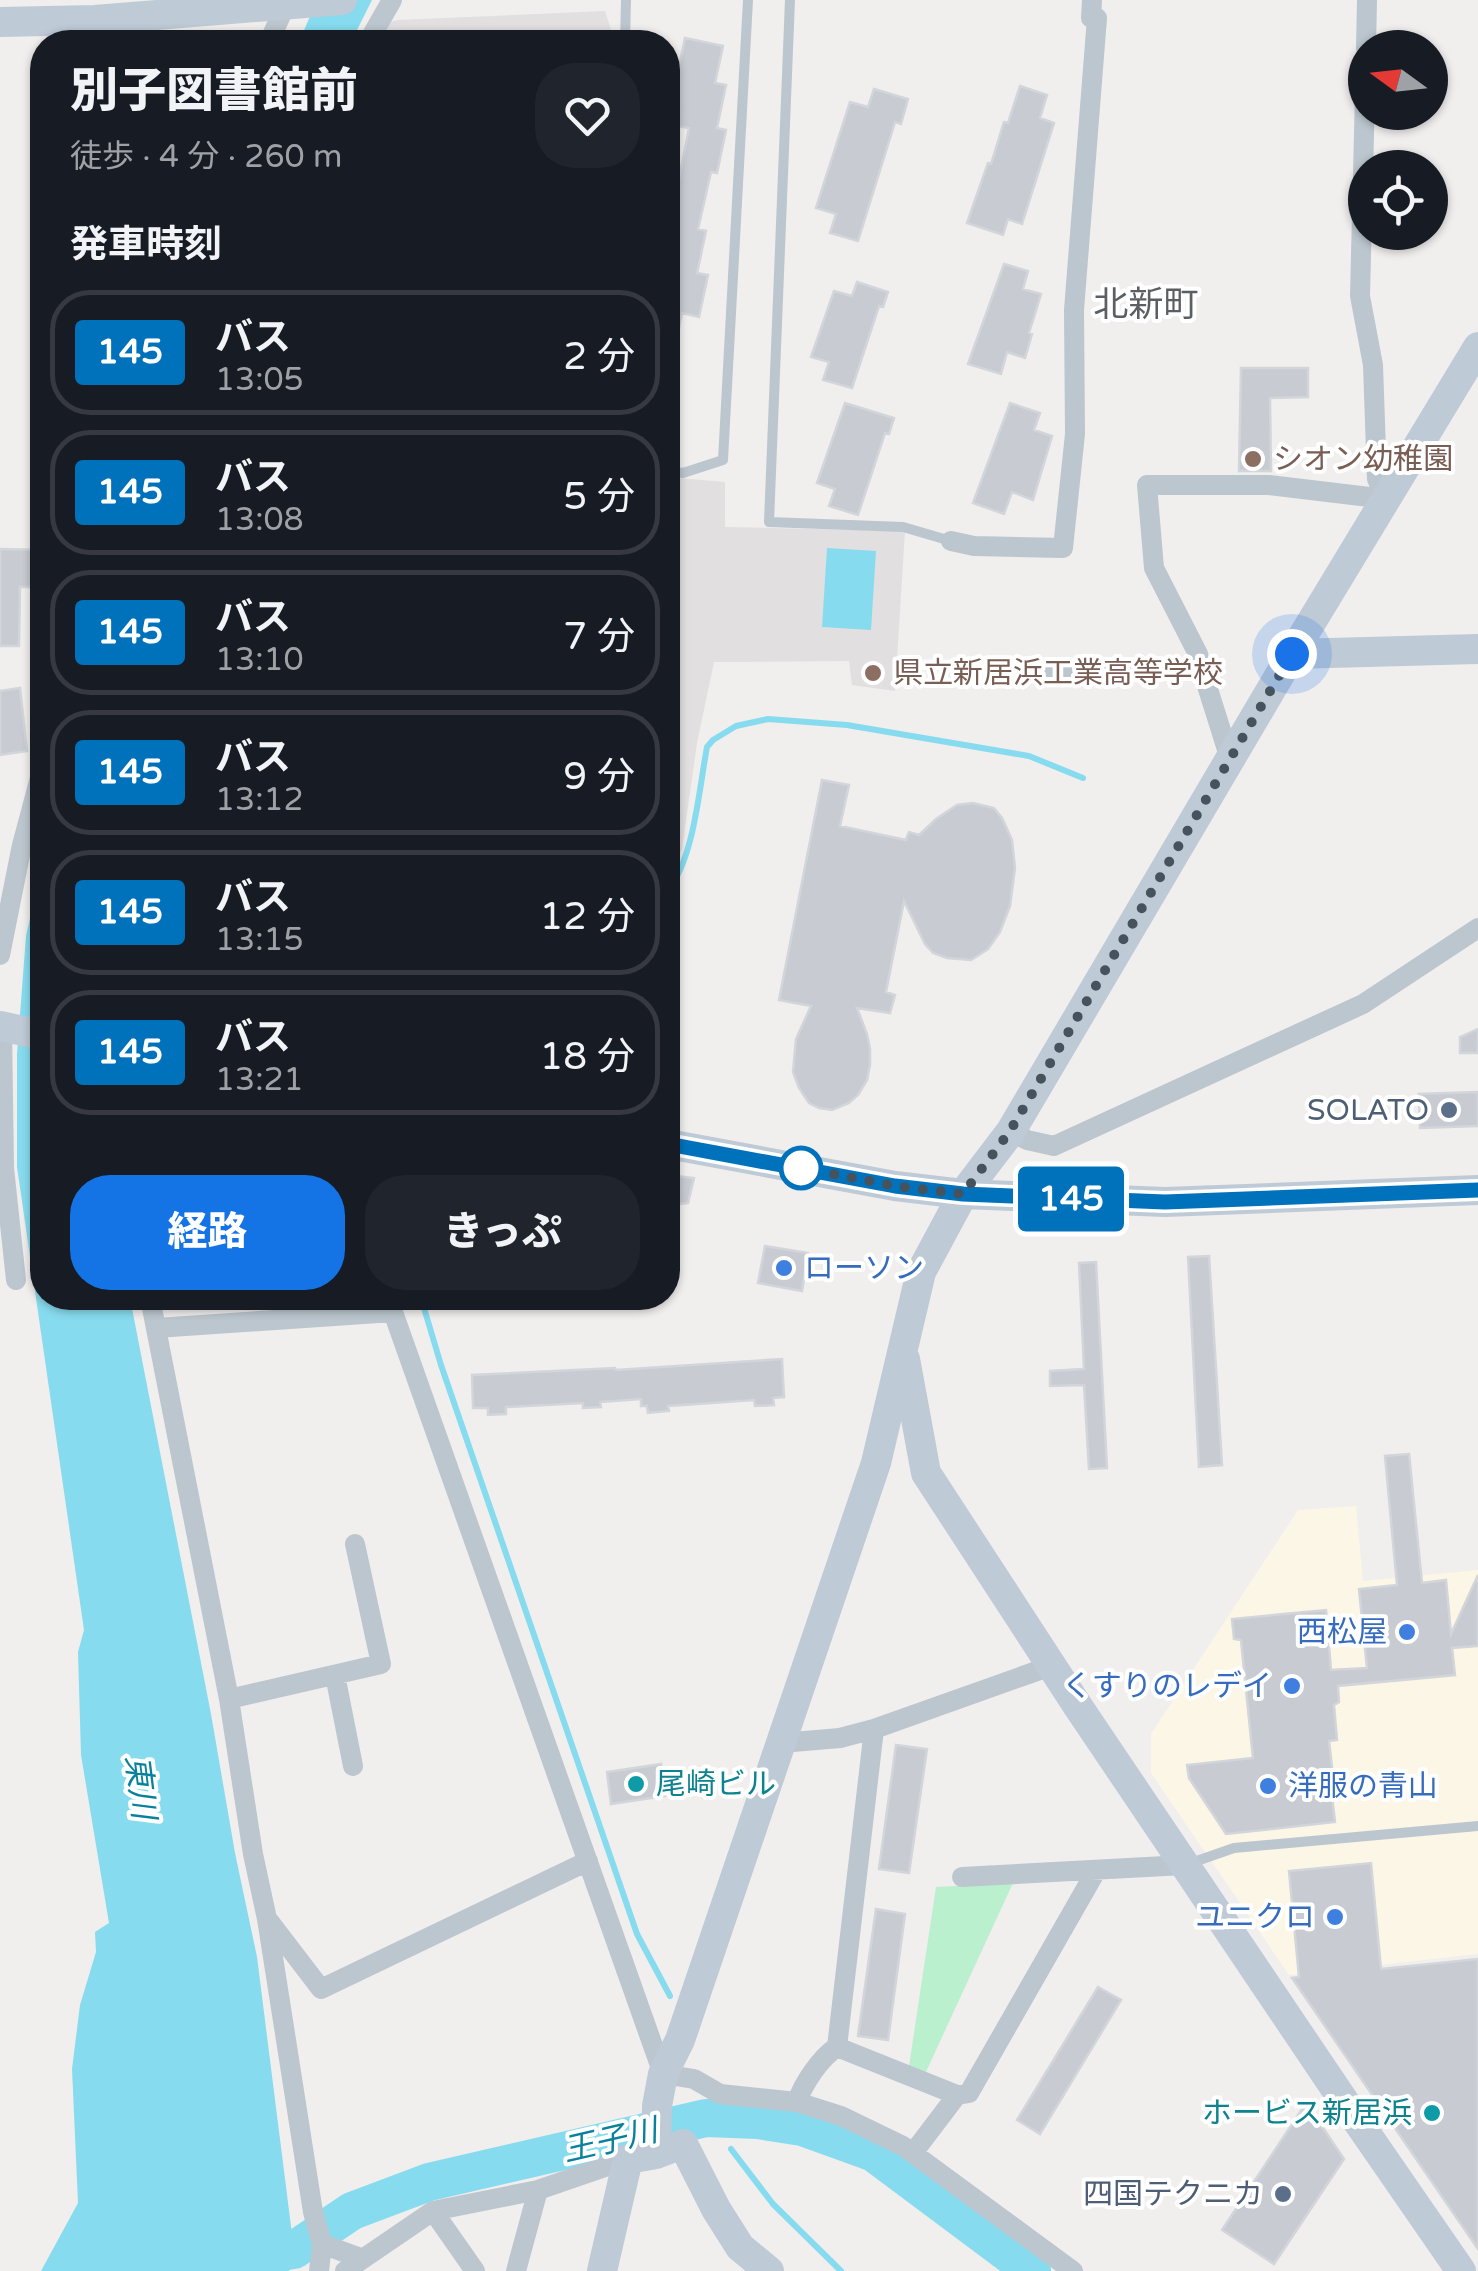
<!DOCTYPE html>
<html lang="ja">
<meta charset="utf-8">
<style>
body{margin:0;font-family:"Varela Round","Noto Sans JP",sans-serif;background:#20242c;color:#f1f3f6;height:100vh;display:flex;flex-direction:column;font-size:38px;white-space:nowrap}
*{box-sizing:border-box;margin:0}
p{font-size:32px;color:#9ea1a6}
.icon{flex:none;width:55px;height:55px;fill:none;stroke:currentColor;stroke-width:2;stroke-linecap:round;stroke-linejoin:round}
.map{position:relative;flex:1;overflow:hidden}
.panel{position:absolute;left:30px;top:30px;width:650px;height:1280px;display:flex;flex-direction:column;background:#171b24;border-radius:40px;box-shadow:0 2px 8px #0004}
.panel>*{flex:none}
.badge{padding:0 20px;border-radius:8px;font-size:35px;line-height:65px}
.needle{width:65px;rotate:285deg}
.fabs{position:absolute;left:1348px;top:30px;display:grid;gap:20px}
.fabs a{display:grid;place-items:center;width:100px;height:100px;border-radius:50%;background:#171b24;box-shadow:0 2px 8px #0004;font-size:50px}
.you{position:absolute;width:50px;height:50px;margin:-25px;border:8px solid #fff;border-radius:50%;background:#1a73e8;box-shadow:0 0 0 15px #1a73e833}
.map>.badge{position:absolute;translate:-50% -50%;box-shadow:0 0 0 5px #fff}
h2{padding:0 40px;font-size:38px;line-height:90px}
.round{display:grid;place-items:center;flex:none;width:105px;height:105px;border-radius:40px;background:#20242c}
.headline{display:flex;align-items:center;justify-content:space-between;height:170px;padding:0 40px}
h1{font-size:48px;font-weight:800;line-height:75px}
.cta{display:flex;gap:20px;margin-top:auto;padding:20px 40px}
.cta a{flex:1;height:115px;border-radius:40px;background:#1473e5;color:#fff;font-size:40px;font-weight:800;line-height:115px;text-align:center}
.cta a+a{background:#20242c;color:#f1f3f6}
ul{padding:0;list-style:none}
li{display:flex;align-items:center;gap:30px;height:125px;margin:0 20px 15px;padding:0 20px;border:5px solid #363941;border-radius:40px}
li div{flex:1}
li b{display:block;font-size:38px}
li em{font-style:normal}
li .badge{min-width:110px;font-weight:700;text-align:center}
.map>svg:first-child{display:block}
.commercial{fill:#fcf6e7}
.education{fill:#e2dfe0}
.green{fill:#bbf0cf}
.water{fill:#87dbee}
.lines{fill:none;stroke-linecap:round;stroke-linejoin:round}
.stream{stroke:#87dbee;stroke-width:6}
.river{stroke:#87dbee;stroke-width:38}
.building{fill:#c8cbd1;stroke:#d2d5da;stroke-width:2.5}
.lane{stroke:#bcc6ce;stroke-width:10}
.street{stroke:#bcc6ce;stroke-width:20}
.secondary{stroke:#becad6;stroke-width:30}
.line-casing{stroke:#fff;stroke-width:22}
.line{stroke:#0072bc;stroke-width:15}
.walk{stroke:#46525c;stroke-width:10;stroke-dasharray:0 18}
.education-dot{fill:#8d6e63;stroke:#fff;stroke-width:4}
.service-dot{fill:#5c6f8a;stroke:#fff;stroke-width:4}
.stop-dot{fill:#fff;stroke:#0072bc;stroke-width:5}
.shop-dot{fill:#3f7fe0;stroke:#fff;stroke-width:4}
.culture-dot{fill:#0f9aa8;stroke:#fff;stroke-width:4}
.labels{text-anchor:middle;stroke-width:8;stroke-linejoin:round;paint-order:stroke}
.education-label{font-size:30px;fill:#785e54;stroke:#fff;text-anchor:start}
.service-label{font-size:30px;fill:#4e5e75;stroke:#fff;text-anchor:end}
.shop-label{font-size:30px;fill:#366cbe;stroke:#fff;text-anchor:end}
.culture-label{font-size:30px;fill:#0d838f;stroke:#fff;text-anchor:start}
.water-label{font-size:32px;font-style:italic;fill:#09819d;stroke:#fff}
.quarter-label{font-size:35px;fill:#5b5f64;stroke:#fff}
</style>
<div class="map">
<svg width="1478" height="2271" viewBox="0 0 1478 2271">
<rect width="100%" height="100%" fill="#f1eeee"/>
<path class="commercial" d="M 1356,1506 L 1363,1581 L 1478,1570 L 1478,1954 L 1289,1975 L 1151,1773 L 1151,1734 L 1298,1510 Z"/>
<path class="education" d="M 605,11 L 612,33 L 611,42 L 376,42 L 385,23 L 398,20 Z
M 668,477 L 725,482 L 725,527 L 905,531 L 895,691 L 852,685 L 849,661 L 714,662 L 697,743 L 682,849 L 668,880 Z"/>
<path class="green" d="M 1013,1883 L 925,2074 L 909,2066 L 936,1887 Z"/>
<path class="water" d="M 317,0 L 372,0 L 351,42 L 299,42 Z
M 827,548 L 876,551 L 871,630 L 822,627 Z
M 42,864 L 42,1298 L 130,1298 L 211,1714 L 235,1853 L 257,1957 L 294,2250 L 295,2264 L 289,2271 L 41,2271 L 78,2203 L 72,2069 L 80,2005 L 96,1952 L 95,1932 L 109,1923 L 81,1755 L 78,1652 L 84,1630 L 17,1167 L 17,1054 L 26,936 Z"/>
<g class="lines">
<path class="stream" d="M 668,890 C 694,859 699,789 707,747 L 713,740 L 736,726 L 768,719 L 847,725 L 1029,756 L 1083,778
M 421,1298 L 441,1365 L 637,1934 L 670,1996
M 706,2118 L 716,2130
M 731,2149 L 773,2204 L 841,2271"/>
<path class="river" d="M 247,2256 L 294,2250 L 352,2211 L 429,2182 L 706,2118 L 758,2120 L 802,2127 L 874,2153 L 1032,2271"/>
</g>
<path class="building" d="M 685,38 L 723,46 L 715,83 L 726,85 L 717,128 L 726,130 L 717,173 L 711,172 L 698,229 L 706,231 L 697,273 L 708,275 L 699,317 L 682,313 L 675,347 L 668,346 L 668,297 L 672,275 L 668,274 L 668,182 L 678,184 L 689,128 L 675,126 L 679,105 L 671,104 Z
M 1020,86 L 1047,95 L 1040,118 L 1054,123 L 1022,224 L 1008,219 L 1003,235 L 967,223 L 988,163 L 991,164 L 1004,122 L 1008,123 Z
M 874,89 L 908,99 L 901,124 L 895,122 L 858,241 L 830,233 L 836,214 L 816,208 L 850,102 L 868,107 Z
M 1004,264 L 1028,271 L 1023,289 L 1041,294 L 1029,333 L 1032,334 L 1025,358 L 1007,352 L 1001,374 L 968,364 Z
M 857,282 L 888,292 L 883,307 L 879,306 L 852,388 L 823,380 L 829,362 L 811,357 L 834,291 L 852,296 Z
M 1241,368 L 1308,368 L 1308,397 L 1270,398 L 1271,471 L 1239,471 Z
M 845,403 L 894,418 L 889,434 L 885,433 L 858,515 L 829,506 L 835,489 L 817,483 Z
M 1010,403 L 1040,413 L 1034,430 L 1052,436 L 1033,500 L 1012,492 L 1004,514 L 973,503 Z
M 0,549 L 42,550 L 42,578 L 38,577 L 38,587 L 20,587 L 19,646 L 0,646 Z
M 20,688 L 27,751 L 0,755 L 0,691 Z
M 822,780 L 849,785 L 840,826 L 906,840 L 909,832 L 919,835 L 936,819 L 957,805 L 973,803 L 994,808 L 1002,818 L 1012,840 L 1015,868 L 1010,906 L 1000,932 L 988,949 L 971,960 L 947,958 L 933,953 L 925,944 L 904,901 L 886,992 L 895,995 L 890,1013 L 857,1008 L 867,1034 L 870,1049 L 870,1065 L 867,1080 L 858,1095 L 849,1103 L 832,1110 L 819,1108 L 809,1103 L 799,1088 L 793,1072 L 796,1039 L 811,1006 L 779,1000 Z
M 1478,1029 L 1478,1053 L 1460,1053 L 1460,1037 Z
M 1478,1092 L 1478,1126 L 1420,1128 L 1419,1094 Z
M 668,1175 L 694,1178 L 688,1203 L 668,1205 Z
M 765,1246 L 808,1253 L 802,1291 L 758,1283 Z
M 1209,1256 L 1222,1465 L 1199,1467 L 1188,1257 Z
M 1096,1262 L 1107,1468 L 1089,1469 L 1084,1385 L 1050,1386 L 1050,1371 L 1084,1369 L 1079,1263 Z
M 782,1359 L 784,1397 L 773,1398 L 774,1405 L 755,1406 L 754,1400 L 668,1406 L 669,1411 L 648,1413 L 647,1406 L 641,1406 L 641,1399 L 600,1402 L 601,1407 L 583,1408 L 583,1403 L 506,1407 L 506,1414 L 488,1415 L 488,1408 L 473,1408 L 472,1375 L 615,1368 L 616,1370 Z
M 1409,1454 L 1422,1583 L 1446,1580 L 1451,1634 L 1478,1575 L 1478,1646 L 1452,1648 L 1455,1675 L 1338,1686 L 1339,1702 L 1334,1705 L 1337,1740 L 1329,1741 L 1333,1776 L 1341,1775 L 1343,1795 L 1332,1796 L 1335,1822 L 1226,1834 L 1189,1778 L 1187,1765 L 1253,1758 L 1241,1640 L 1234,1639 L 1232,1619 L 1326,1610 L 1331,1670 L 1367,1668 L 1359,1589 L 1397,1585 L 1385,1456 Z
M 896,1745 L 927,1749 L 909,1873 L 879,1869 Z
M 661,1764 L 665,1796 L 611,1804 L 607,1772 Z
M 1371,1863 L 1381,1969 L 1478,1959 L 1478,2249 L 1292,1978 L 1299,1977 L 1289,1871 Z
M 876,1909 L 905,1914 L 888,2040 L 858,2036 Z
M 1098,1987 L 1121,2000 L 1040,2134 L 1017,2120 Z
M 1306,2103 L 1344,2159 L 1274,2264 L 1222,2230 Z"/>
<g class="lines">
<path class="lane" d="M 790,0 L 769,522 L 903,527 L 951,541
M 625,42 L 626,0
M 668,471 L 683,473 L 723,460 L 748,0
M 1188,1864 L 1234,1848 L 1478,1826"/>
<path class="street" d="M 269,42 L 286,4
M 368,42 L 392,0
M 1366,48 L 1367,0
M 1365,93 L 1360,296 L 1373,365 L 1377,479 L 1386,499
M 951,541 L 974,546 L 1063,548 L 1075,434 L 1074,310 L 1097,18 L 1091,18 L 1092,0
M 1032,670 L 1202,670 L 1230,759
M 1202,670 L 1198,654 L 1154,568 L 1147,485 L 1269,485 L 1386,499
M 0,955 L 22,845 L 42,770
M 0,1022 L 2,1026 L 4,1168 L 16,1280
M 1011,1131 L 1027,1140 L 1054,1146 L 1363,1004 L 1478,928
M 150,1298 L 229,1699 L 253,1854 L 267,1919 L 313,2212 L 322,2244 L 319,2271
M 156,1328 L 393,1312 L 663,2074 L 694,2079 L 720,2094 L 797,2102 L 841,2116 L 903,2146 L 1073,2271
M 1051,1666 L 874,1729 L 837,2047 L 957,2095 L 969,2093 L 1096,1871
M 335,1675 L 353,1766
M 229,1699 L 381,1664 L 355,1544
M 781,1743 L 840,1738 L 874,1729
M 962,1877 L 1184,1865
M 269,1921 L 321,1989 L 588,1861
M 797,2102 C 803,2084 820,2058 837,2047
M 913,2153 L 957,2095
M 433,2211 L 475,2271
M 322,2244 L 363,2259
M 345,2271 L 433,2211 L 538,2190 L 628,2159
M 516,2271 L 538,2190"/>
<path class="secondary" d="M 0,22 L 95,20 L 342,0
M 1292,654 L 1478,649
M 0,1026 L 42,1035
M 668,1144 L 895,1186 L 963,1194 L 1165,1202 L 1478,1190
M 905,1359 L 926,1473 L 1079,1708 L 1356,2119 L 1461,2271
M 656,2154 L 657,2106 L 663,2074 L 680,2040 L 876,1463 L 921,1272 L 963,1194 L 1011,1131 L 1292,654 L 1478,347
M 602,2271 L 628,2159 L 656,2154 L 683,2144 L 716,2209 L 740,2247 L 769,2271"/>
</g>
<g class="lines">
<g class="line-casing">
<path id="line" d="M 668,1144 L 895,1186 L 963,1194 L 1165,1202 L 1478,1190"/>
</g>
<use href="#line" class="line"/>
<path class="walk" d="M 801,1168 L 791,1166 L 895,1186 L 963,1194 L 1010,1131 L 1292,654"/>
</g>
<g class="education-dot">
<circle cx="1253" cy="459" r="10"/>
<circle cx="873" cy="673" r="10"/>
</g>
<g class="service-dot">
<circle cx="1449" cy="1110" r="10"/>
<circle cx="1283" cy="2194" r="10"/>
</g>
<circle class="stop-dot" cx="801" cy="1168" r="20"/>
<g class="shop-dot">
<circle cx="784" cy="1268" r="10"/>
<circle cx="1407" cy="1632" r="10"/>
<circle cx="1292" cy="1686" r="10"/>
<circle cx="1268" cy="1786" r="10"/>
<circle cx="1335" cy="1917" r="10"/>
</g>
<g class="culture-dot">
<circle cx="636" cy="1784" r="10"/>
<circle cx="1432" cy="2113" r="10"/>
</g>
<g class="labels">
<g class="education-label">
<text x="1273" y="469">シオン幼稚園</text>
<text x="893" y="683">県立新居浜工業高等学校</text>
</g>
<g class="service-label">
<text x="1429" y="1120">SOLATO</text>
<text x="1263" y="2204">四国テクニカ</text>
</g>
<g class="shop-label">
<text x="804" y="1278" text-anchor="start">ローソン</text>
<text x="1387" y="1642">西松屋</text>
<text x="1272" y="1696">くすりのレデイ</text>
<text x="1288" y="1796" text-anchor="start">洋服の青山</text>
<text x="1315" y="1927">ユニクロ</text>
</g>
<g class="culture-label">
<text x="656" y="1794">尾崎ビル</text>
<text x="1412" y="2123" text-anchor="end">ホービス新居浜</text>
</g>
<g class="water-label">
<text transform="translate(141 1787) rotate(83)" y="11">東川</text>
<text transform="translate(610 2140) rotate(-13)" y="11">王子川</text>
</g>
<g class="quarter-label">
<text x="1146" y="316">北新町</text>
</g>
</g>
</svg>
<div class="fabs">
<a><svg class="needle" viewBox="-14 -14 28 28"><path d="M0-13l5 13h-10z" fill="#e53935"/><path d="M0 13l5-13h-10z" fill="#9ea1a6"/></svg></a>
<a><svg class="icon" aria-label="locate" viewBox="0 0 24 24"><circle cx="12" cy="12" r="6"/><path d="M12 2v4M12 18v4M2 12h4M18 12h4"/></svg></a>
</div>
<div class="you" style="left:1292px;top:654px"></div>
<b class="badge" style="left:1071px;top:1199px;background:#0072bc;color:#fff">145</b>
<section class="panel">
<div class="headline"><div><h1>別子図書館前</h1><p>徒歩 · 4 分 · 260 m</p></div><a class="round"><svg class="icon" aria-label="heart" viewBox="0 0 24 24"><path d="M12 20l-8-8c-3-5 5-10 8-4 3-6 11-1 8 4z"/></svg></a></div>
<h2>発車時刻</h2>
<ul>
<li><span class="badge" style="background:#0072bc;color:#fff">145</span><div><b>バス</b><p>13:05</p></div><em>2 分</em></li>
<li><span class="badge" style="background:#0072bc;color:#fff">145</span><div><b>バス</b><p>13:08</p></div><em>5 分</em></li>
<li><span class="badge" style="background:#0072bc;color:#fff">145</span><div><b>バス</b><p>13:10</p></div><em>7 分</em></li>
<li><span class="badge" style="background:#0072bc;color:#fff">145</span><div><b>バス</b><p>13:12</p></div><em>9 分</em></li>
<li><span class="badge" style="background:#0072bc;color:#fff">145</span><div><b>バス</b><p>13:15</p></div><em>12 分</em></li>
<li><span class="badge" style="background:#0072bc;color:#fff">145</span><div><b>バス</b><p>13:21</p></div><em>18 分</em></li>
</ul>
<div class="cta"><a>経路</a><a>きっぷ</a></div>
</section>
</div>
